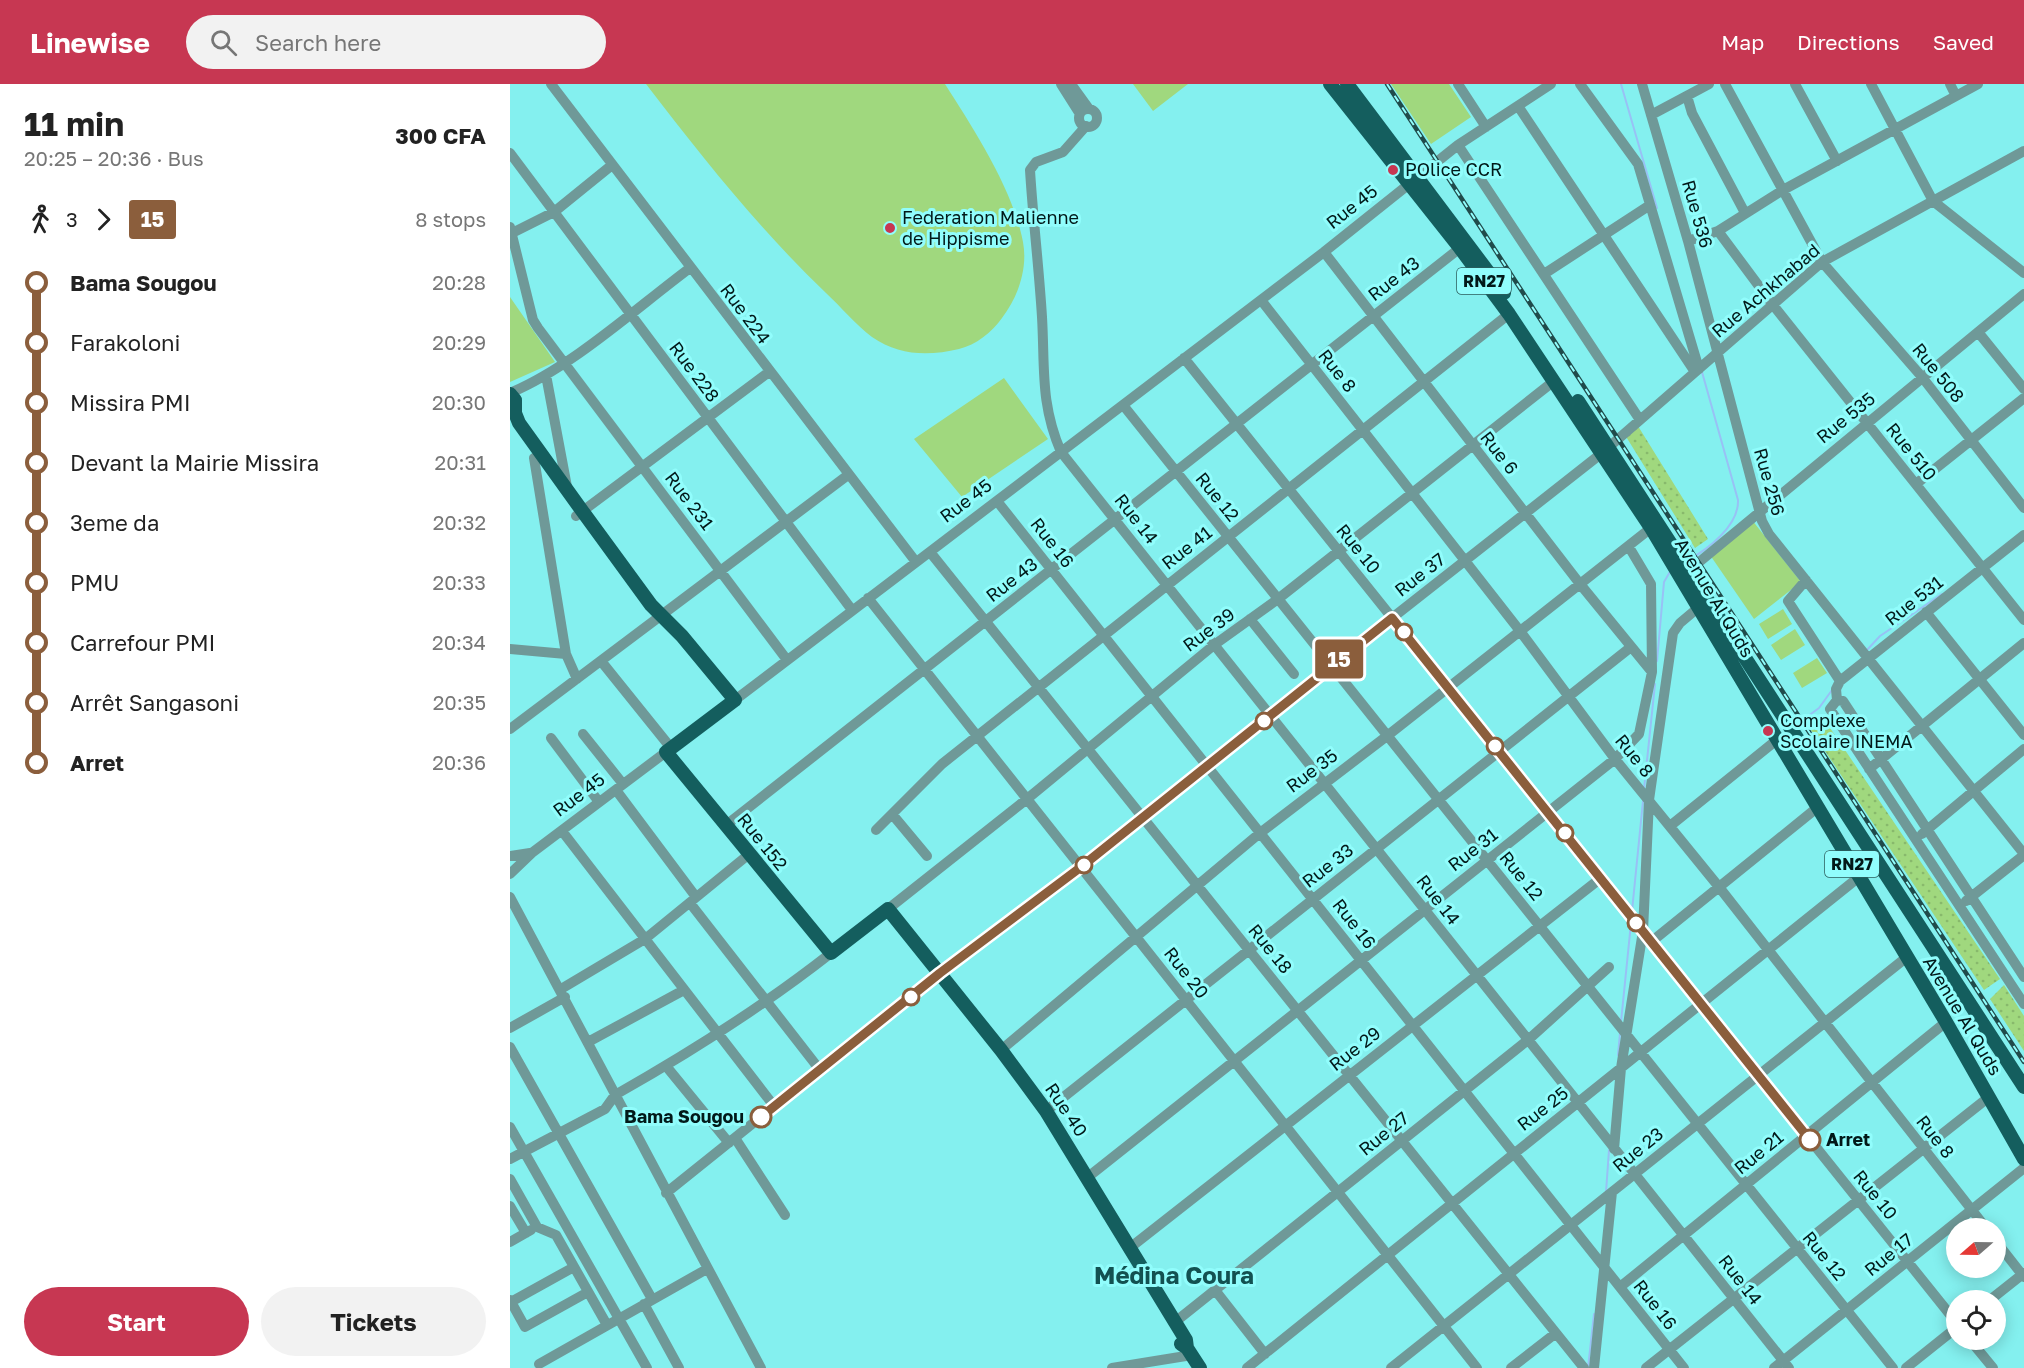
<!DOCTYPE html>
<meta charset="utf-8">
<style>
body{margin:0;font-family:"Golos Text",sans-serif;background:#f2f2f2;color:#222;height:100vh;display:flex;flex-direction:column;font-size:22px;white-space:nowrap}
*{box-sizing:border-box;margin:0}
p{font-size:20px;color:#767676}
.icon{flex:none;width:33px;height:33px;fill:none;stroke:currentColor;stroke-width:2;stroke-linecap:round;stroke-linejoin:round}
.map{position:relative;flex:1;overflow:hidden}
.side{display:flex;flex-direction:column;background:#fff;width:510px}
.side>*{flex:none}
.badge{padding:0 12px;border-radius:4px;font-size:21px;line-height:39px}
.needle{width:39px;rotate:250deg}
.controls{position:absolute;left:1436px;top:1134px;display:grid;gap:12px}
.controls a{display:grid;place-items:center;width:60px;height:60px;border-radius:50%;background:#fff;box-shadow:0 3px 15px #0003;font-size:30px}
.map>.badge{position:absolute;translate:-50% -50%;box-shadow:0 0 0 3px #fff}
.legs{display:flex;align-items:center;gap:9px;height:66px;padding:0 24px;font-size:20px}
.legs p{margin-inline-start:auto}
.summary{display:flex;align-items:center;justify-content:space-between;height:102px;padding:0 24px}
h1{font-size:33px;font-weight:700;line-height:45px}
.cta{display:flex;gap:12px;margin-top:auto;padding:12px 24px}
.cta a{flex:1;height:69px;border-radius:36px;background:#c73752;color:#fff;font-size:24px;font-weight:700;line-height:69px;text-align:center}
.cta a+a{background:#f2f2f2;color:#222}
ul{padding:0 24px;list-style:none}
li{display:flex;align-items:center;gap:21px;height:60px;font-size:22px}
li i{display:grid;place-items:center;width:9px;height:100%;margin:0 8px;background:currentColor}
li i::after{content:'';width:15px;height:15px;margin:-8px;border:4px solid;border-radius:50%;background:#fff}
li p{margin-inline-start:auto}
li:first-child i{background:linear-gradient(#0000 50%,currentColor 0)}
li:last-child i{background:linear-gradient(currentColor 50%,#0000 0)}
header{display:flex;align-items:center;gap:36px;box-sizing:border-box;height:84px;padding:0 30px;background:#c73752;color:#fff}
header strong{font-size:28px}
nav{display:flex;gap:33px;margin-inline-start:auto;font-size:21px}
.search{width:420px;height:54px;background:#f2f2f2;display:flex;align-items:center;gap:15px;box-sizing:border-box;padding:0 21px;border-radius:33px;color:#767676;font-size:22px}
main{display:flex;flex:1;min-height:0}
.map>svg:first-child{display:block}
.park{fill:url(#park-dots)}
.pitch{fill:#a0d87e}
.lines{fill:none;stroke-linecap:round;stroke-linejoin:round}
.stream{stroke:#98c1f5;stroke-width:2}
.minor{stroke:#6f9998;stroke-width:10}
.major{stroke:#145e5e;stroke-width:14}
.rail-casing{stroke:#204b4b;stroke-width:4.5}
.rail{stroke:#91fdfc;stroke-width:2;stroke-dasharray:7;stroke-linecap:butt}
.line-1-casing{stroke:#fff;stroke-width:14}
.line-1{stroke:#8b5e3c;stroke-width:9}
.poi-dot{fill:#c73752;stroke:#91fdfc;stroke-width:2}
.stop-1-dot{fill:#fff;stroke:#8b5e3c;stroke-width:3}
.labels{text-anchor:middle;stroke-width:6;stroke-linejoin:round;paint-order:stroke}
.shield{fill:#91fdfc;stroke:#2d5d5d;stroke-width:1.5}
.shield-label{font-size:16px;font-weight:bold;fill:#021919}
.poi-label{font-size:18px;fill:#021919;stroke:#91fdfc;text-anchor:start}
.street-label{font-size:18px;fill:#021919;stroke:#91fdfc}
.stop-label{font-size:18px;font-weight:bold;fill:#021919;stroke:#91fdfc;text-anchor:end}
.district-label{font-size:24px;font-weight:bold;fill:#135151;stroke:#91fdfc}
</style>
<header>
<strong>Linewise</strong>
<div class="search"><svg class="icon" aria-label="search" viewBox="0 0 24 24"><circle cx="10" cy="10" r="6"/><path d="M15 15l6 6"/></svg>Search here</div>
<nav><a>Map</a><a>Directions</a><a>Saved</a></nav>
</header>
<main>
<section class="side">
<div class="summary"><div><h1>11 min</h1><p>20:25 – 20:36 · Bus</p></div><b>300 CFA</b></div>
<div class="legs"><svg class="icon" aria-label="walk" viewBox="0 0 24 24"><circle cx="13" cy="4" r="2"/><path d="M13 8l-2 6 4 7M11 14l-3 7M7 12l3-4h3l4 4"/></svg>3<svg class="icon" aria-label="forward" viewBox="0 0 24 24"><path d="M9 5l7 7-7 7"/></svg><b class="badge" style="background:#8b5e3c;color:#fff">15</b><p>8 stops</p></div>
<ul>
<li><i style="color:#8b5e3c"></i><b>Bama Sougou</b><p>20:28</p></li>
<li><i style="color:#8b5e3c"></i><span>Farakoloni</span><p>20:29</p></li>
<li><i style="color:#8b5e3c"></i><span>Missira PMI</span><p>20:30</p></li>
<li><i style="color:#8b5e3c"></i><span>Devant la Mairie Missira</span><p>20:31</p></li>
<li><i style="color:#8b5e3c"></i><span>3eme da</span><p>20:32</p></li>
<li><i style="color:#8b5e3c"></i><span>PMU</span><p>20:33</p></li>
<li><i style="color:#8b5e3c"></i><span>Carrefour PMI</span><p>20:34</p></li>
<li><i style="color:#8b5e3c"></i><span>Arrêt Sangasoni</span><p>20:35</p></li>
<li><i style="color:#8b5e3c"></i><b>Arret</b><p>20:36</p></li>
</ul>
<div class="cta"><a>Start</a><a>Tickets</a></div>
</section>
<div class="map">
<svg width="1514" height="1284" viewBox="0 0 1514 1284">
<defs>
<pattern id="park-dots" width="8" height="8" patternUnits="userSpaceOnUse" patternTransform="scale(1.5)"><rect width="8" height="8" fill="#a0d87e"/><path d="M2 2h.1M6 6h.1" fill="none" stroke="#88b96c" stroke-width="1.8" stroke-linecap="round"/></pattern>
</defs>
<rect width="100%" height="100%" fill="#84f0ef"/>
<path class="park" d="M 1128,342 L 1198,455 L 1185,464 L 1115,351 Z
M 1314,635 L 1490,895 L 1474,906 L 1299,643 Z
M 1494,901 L 1514,932 L 1514,967 L 1480,915 Z"/>
<path class="pitch" d="M 136,0 L 435,0 C 463,44 503,105 513,158 C 518,185 508,213 492,234 C 482,248 466,261 449,265 C 419,272 389,272 362,253 C 346,241 331,223 316,209 C 249,145 192,73 136,0 Z
M 623,0 L 678,0 L 643,27 Z
M 881,0 L 939,0 L 961,33 L 921,60 Z
M 0,213 L 45,278 L 0,298 Z
M 494,294 L 538,355 L 452,413 L 404,355 Z
M 1242,436 L 1291,498 L 1244,535 L 1200,471 Z
M 1273,525 L 1282,540 L 1258,555 L 1249,540 Z
M 1285,545 L 1295,561 L 1271,576 L 1261,561 Z
M 1307,574 L 1317,589 L 1292,604 L 1283,589 Z"/>
<g class="lines">
<path class="stream" d="M 1111,0 L 1147,124
M 1177,477 C 1198,465 1229,442 1228,416 L 1192,288
M 1356,567 L 1370,552 L 1432,510
M 1147,577 L 1154,498 L 1161,486
M 1294,635 L 1309,624 L 1322,606
M 1134,705 L 1145,600
M 1122,827 L 1133,717
M 1111,938 L 1121,839
M 1108,971 L 1110,949
M 1096,1108 L 1099,1066
M 1078,1284 L 1084,1230"/>
<path class="minor" d="M 41,0 L 406,478
M 551,0 L 570,30
M 561,0 L 579,25
M 948,0 L 976,43
M 1070,0 L 1128,80 L 1189,285
M 1132,0 L 1178,157 L 1252,437 L 1259,450 L 1514,770
M 1215,0 L 1312,178 L 1412,293 L 1514,424
M 1285,0 L 1327,77
M 1361,0 L 1423,117 L 1514,189
M 1440,0 L 1446,12
M 1177,12 L 1182,29 L 1235,129
M 1008,22 L 1185,288
M569 34a9 9 0 1 1 18 0a9 9 0 1 1-18 0Z
M 1141,31 L 1199,0
M 576,42 L 553,68 L 526,78 L 520,86 C 523,135 529,184 532,233 C 535,284 530,319 551,368 L 1279,1284
M 948,61 L 1130,336
M 0,69 L 342,526
M 0,143 L 23,236 L 28,244 L 277,576
M 1208,147 L 1263,221 L 1514,536
M 0,150 L 44,128 L 102,81
M 1178,157 L 1208,147 L 1273,106 L 1468,0
M 814,168 L 1070,500 L 1142,588
M 1034,190 L 1140,121
M 751,216 L 1010,547 L 1105,675 L 1209,803 L 1476,1144
M 1468,248 L 1514,305
M 674,274 L 1446,1238
M 36,291 L 57,403
M 0,309 C 62,283 125,225 180,184
M 613,321 L 1383,1284
M 24,374 L 56,570 L 67,595
M 1406,400 L 1514,314
M 487,417 L 1174,1284
M 66,432 L 259,288
M 420,468 L 1074,1284
M 1179,484 L 1188,479 L 1514,210
M 1296,496 L 1278,517 L 1330,597
M 358,514 L 967,1284
M 1416,528 L 1514,651
M 740,535 L 784,590
M 0,565 L 56,570
M 91,577 L 161,664
M 225,616 L 814,168 L 948,61 L 1041,0
M 1327,616 L 1326,605 L 1330,597 L 1514,451
M 0,645 L 338,391
M 73,650 L 113,700
M 41,654 L 89,718
M 1359,685 L 1514,559
M 106,706 L 186,813
M 382,730 L 417,772
M 215,742 L 950,164
M 1160,742 L 1268,655
M 366,746 L 432,680 L 999,230
M 52,747 L 264,1022
M 1412,750 L 1514,665
M 0,772 L 20,769
M 0,790 L 23,768 L 156,668
M 0,813 L 251,1284
M 1456,817 L 1514,771
M 180,819 L 310,986
M 378,825 L 517,715 L 704,561 L 768,515 L 1044,297
M 1141,858 L 1308,723
M 1514,893 L 1333,617 L 1327,616 L 1320,625 L 1514,920
M 51,905 L 135,855 L 238,771
M 0,944 L 55,913
M 78,958 L 174,906
M 0,963 L 142,1215
M 491,966 L 750,749 L 877,652 L 1141,444
M 156,982 L 219,1059
M 536,1027 L 1121,563
M 0,1043 L 137,1284
M 225,1054 L 275,1131
M 1104,1065 L 1111,984 L 1133,847 L 1139,716 L 1163,549 L 1170,539 L 1189,523
M 0,1075 L 95,1025 L 105,1011 C 181,968 251,924 321,869
M 578,1093 L 1105,675 L 1129,650 L 1142,588 L 1141,500 L 1119,463
M 0,1095 L 27,1143 L 46,1151 L 97,1241
M 156,1109 L 425,893 L 571,783 L 821,582 L 1092,369 L 1312,178 L 1514,67
M 0,1122 L 16,1149
M 1485,1156 L 1514,1193
M 0,1158 L 21,1146
M 621,1163 L 1091,794
M 1110,1203 L 1436,938
M 705,1206 L 755,1270
M 0,1216 L 15,1243 L 78,1208
M 1480,1216 L 1514,1189
M 1,1218 L 64,1183
M 134,1220 L 169,1284
M 665,1238 L 1018,956 L 1099,883
M 1460,1256 L 1483,1284
M 29,1280 L 197,1185
M 602,1284 L 682,1271
M 737,1284 L 1349,793
M 881,1284 L 1397,873
M 1001,1284 L 1046,1249
M 1084,1284 L 1102,1108
M 1136,1284 L 1479,1013
M 1264,1284 L 1514,1084
M 1396,1284 L 1446,1244"/>
<path class="major" d="M 820,0 L 950,164 L 999,230 L 1141,444 L 1436,938 L 1514,1075
M 837,0 L 994,209
M 0,310 L 5,316 L 5,329 L 9,339 L 73,428 L 141,521 L 172,552 L 225,616 L 156,668 L 321,869 L 378,825 L 491,966 L 536,1027 L 665,1238 L 676,1256 L 677,1264
M 1068,317 L 1514,1003
M 671,1260 L 677,1264 L 690,1284"/>
<g class="rail-casing">
<path id="rail" d="M 877,0 L 1514,978"/>
</g>
<use href="#rail" class="rail"/>
</g>
<g class="lines">
<g class="line-1-casing">
<path id="line-1" d="M 251,1033 L 430,889 L 571,783 L 882,534 L 1300,1056"/>
</g>
<use href="#line-1" class="line-1"/>
</g>
<g class="poi-dot">
<circle cx="883" cy="86" r="6"/>
<circle cx="380" cy="144" r="6"/>
<circle cx="1258" cy="647" r="6"/>
</g>
<g class="stop-1-dot">
<circle cx="894" cy="548" r="8"/>
<circle cx="754" cy="637" r="8"/>
<circle cx="985" cy="662" r="8"/>
<circle cx="1055" cy="749" r="8"/>
<circle cx="574" cy="781" r="8"/>
<circle cx="1126" cy="839" r="8"/>
<circle cx="401" cy="913" r="8"/>
<circle cx="251" cy="1033" r="10"/>
<circle cx="1300" cy="1056" r="10"/>
</g>
<g class="labels">
<g class="shield">
<rect x="947" y="184" width="54" height="26" rx="4.5"/>
<rect x="1315" y="767" width="54" height="26" rx="4.5"/>
</g>
<g class="shield-label">
<text x="974" y="203">RN27</text>
<text x="1342" y="786">RN27</text>
</g>
<g class="poi-label">
<text x="895" y="92">POlice CCR</text>
<text x="392" y="140">Federation Malienne<tspan x="392" dy="21">de Hippisme</tspan></text>
<text x="1270" y="643">Complexe<tspan x="1270" dy="21">Scolaire INEMA</tspan></text>
</g>
<g class="street-label">
<text transform="translate(842 123) rotate(-38)" y="6">Rue 45</text>
<text transform="translate(1187 130) rotate(74)" y="6">Rue 536</text>
<text transform="translate(884 195) rotate(-38)" y="6">Rue 43</text>
<text transform="translate(1256 207) rotate(-40)" y="6">Rue Achkhabad</text>
<text transform="translate(235 230) rotate(53)" y="6">Rue 224</text>
<text transform="translate(827 287) rotate(52)" y="6">Rue 8</text>
<text transform="translate(184 288) rotate(53)" y="6">Rue 228</text>
<text transform="translate(1428 289) rotate(51)" y="6">Rue 508</text>
<text transform="translate(1336 334) rotate(-39)" y="6">Rue 535</text>
<text transform="translate(1401 368) rotate(51)" y="6">Rue 510</text>
<text transform="translate(989 369) rotate(52)" y="6">Rue 6</text>
<text transform="translate(1259 398) rotate(74)" y="6">Rue 256</text>
<text transform="translate(707 413) rotate(51)" y="6">Rue 12</text>
<text transform="translate(179 417) rotate(53)" y="6">Rue 231</text>
<text transform="translate(456 417) rotate(-37)" y="6">Rue 45</text>
<text transform="translate(626 435) rotate(52)" y="6">Rue 14</text>
<text transform="translate(542 459) rotate(52)" y="6">Rue 16</text>
<text transform="translate(677 464) rotate(-38)" y="6">Rue 41</text>
<text transform="translate(848 465) rotate(51)" y="6">Rue 10</text>
<text transform="translate(910 491) rotate(-38)" y="6">Rue 37</text>
<text transform="translate(502 496) rotate(-38)" y="6">Rue 43</text>
<text transform="translate(1204 514) rotate(59)" y="6">Avenue Al Quds</text>
<text transform="translate(1404 517) rotate(-38)" y="6">Rue 531</text>
<text transform="translate(699 546) rotate(-37)" y="6">Rue 39</text>
<text transform="translate(1124 672) rotate(51)" y="6">Rue 8</text>
<text transform="translate(802 687) rotate(-37)" y="6">Rue 35</text>
<text transform="translate(69 711) rotate(-37)" y="6">Rue 45</text>
<text transform="translate(252 758) rotate(51)" y="6">Rue 152</text>
<text transform="translate(963 766) rotate(-38)" y="6">Rue 31</text>
<text transform="translate(818 782) rotate(-38)" y="6">Rue 33</text>
<text transform="translate(1011 792) rotate(51)" y="6">Rue 12</text>
<text transform="translate(928 816) rotate(52)" y="6">Rue 14</text>
<text transform="translate(844 840) rotate(52)" y="6">Rue 16</text>
<text transform="translate(760 865) rotate(51)" y="6">Rue 18</text>
<text transform="translate(676 889) rotate(52)" y="6">Rue 20</text>
<text transform="translate(1452 932) rotate(59)" y="6">Avenue Al Quds</text>
<text transform="translate(845 965) rotate(-38)" y="6">Rue 29</text>
<text transform="translate(1033 1025) rotate(-38)" y="6">Rue 25</text>
<text transform="translate(556 1026) rotate(56)" y="6">Rue 40</text>
<text transform="translate(874 1050) rotate(-39)" y="6">Rue 27</text>
<text transform="translate(1425 1053) rotate(52)" y="6">Rue 8</text>
<text transform="translate(1128 1066) rotate(-39)" y="6">Rue 23</text>
<text transform="translate(1249 1069) rotate(-39)" y="6">Rue 21</text>
<text transform="translate(1365 1111) rotate(51)" y="6">Rue 10</text>
<text transform="translate(1379 1171) rotate(-39)" y="6">Rue 17</text>
<text transform="translate(1314 1172) rotate(51)" y="6">Rue 12</text>
<text transform="translate(1230 1196) rotate(52)" y="6">Rue 14</text>
<text transform="translate(1145 1221) rotate(52)" y="6">Rue 16</text>
</g>
<g class="stop-label">
<text x="234" y="1039">Bama Sougou</text>
<text x="1316" y="1062" text-anchor="start">Arret</text>
</g>
<g class="district-label">
<text x="664" y="1200">Médina Coura</text>
</g>
</g>
</svg>
<div class="controls">
<a><svg class="needle" viewBox="-14 -14 28 28"><path d="M0-13l5 13h-10z" fill="#e53935"/><path d="M0 13l5-13h-10z" fill="#767676"/></svg></a>
<a><svg class="icon" aria-label="locate" viewBox="0 0 24 24"><circle cx="12" cy="12" r="6"/><path d="M12 2v4M12 18v4M2 12h4M18 12h4"/></svg></a>
</div>
<b class="badge" style="left:829px;top:575px;background:#8b5e3c;color:#fff">15</b>
</div>
</main>
